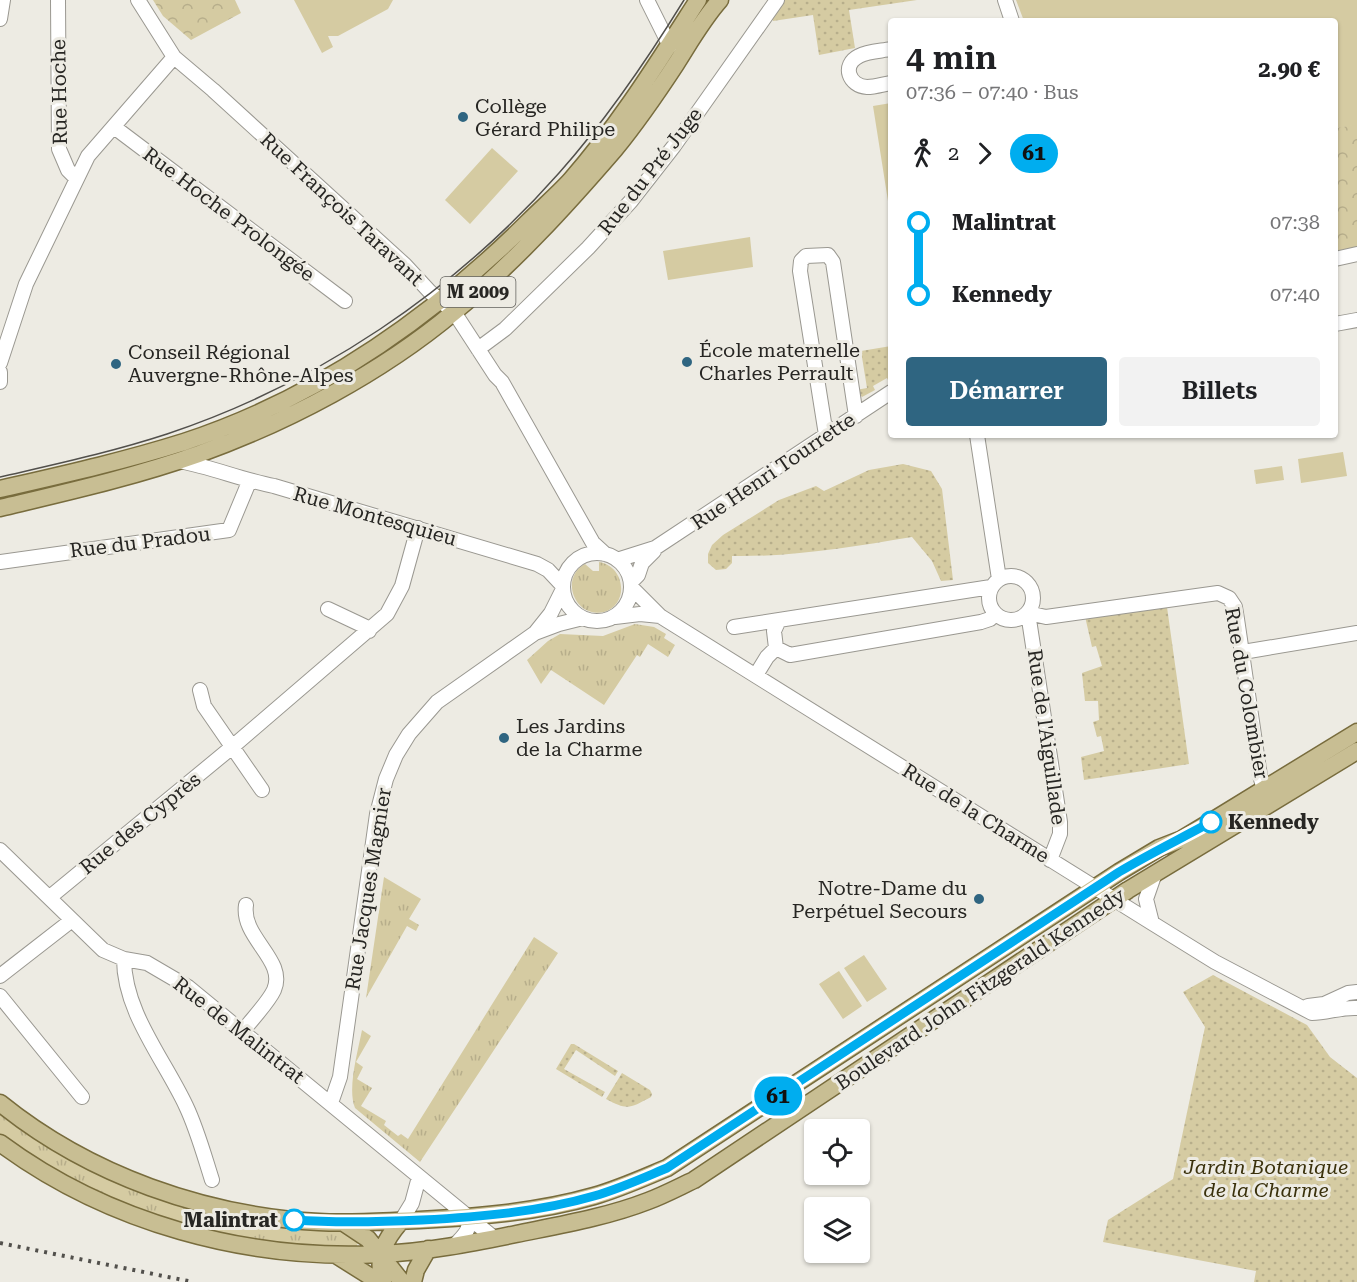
<!DOCTYPE html>
<html lang="fr">
<meta charset="utf-8">
<style>
body{margin:0;font-family:"Roboto Serif",serif;background:#f2f2f2;color:#202124;height:100vh;display:flex;flex-direction:column;font-size:22px;white-space:nowrap}
*{box-sizing:border-box;margin:0}
p{font-size:20px;color:#757577}
.icon{flex:none;width:33px;height:33px;fill:none;stroke:currentColor;stroke-width:2;stroke-linecap:round;stroke-linejoin:round}
.map{position:relative;flex:1;overflow:hidden}
.sheet{position:absolute;left:888px;top:18px;width:450px;height:420px;display:flex;flex-direction:column;background:#fff;border-radius:6px;box-shadow:0 2px 4px #0004}
.sheet>*{flex:none}
.badge{padding:0 12px;border-radius:20px;font-size:21px;line-height:39px}
.buttons{position:absolute;left:804px;top:1119px;display:grid;gap:12px}
.buttons a{display:grid;place-items:center;width:66px;height:66px;border-radius:6px;background:#fff;box-shadow:0 2px 4px #0004;font-size:30px}
.map>.badge{position:absolute;translate:-50% -50%;box-shadow:0 0 0 3px #fff}
.legs{display:flex;align-items:center;gap:9px;height:66px;padding:0 18px;font-size:20px}
.legs p{margin-inline-start:auto}
.overview{display:flex;align-items:center;justify-content:space-between;height:102px;padding:0 18px}
h1{font-size:33px;font-weight:600;line-height:45px}
.button{display:flex;gap:12px;margin-top:auto;padding:12px 18px}
.button a{flex:1;height:69px;border-radius:6px;background:#2f6581;color:#fff;font-size:24px;font-weight:600;line-height:69px;text-align:center}
.button a+a{background:#f2f2f2;color:#202124}
ul{padding:0 18px;list-style:none}
li{display:flex;align-items:center;gap:21px;height:72px;font-size:22px}
li i{display:grid;place-items:center;width:9px;height:100%;margin:0 8px;background:currentColor}
li i::after{content:'';width:15px;height:15px;margin:-8px;border:4px solid;border-radius:50%;background:#fff}
li p{margin-inline-start:auto}
li:first-child i{background:linear-gradient(#0000 50%,currentColor 0)}
li:last-child i{background:linear-gradient(currentColor 50%,#0000 0)}
.map>svg:first-child{display:block}
.grass{fill:url(#grass-tufts)}
.park{fill:url(#park-crowns)}
.garden{fill:url(#garden-dots)}
.pitch{fill:#d5cba2}
.lines{fill:none;stroke-linecap:round;stroke-linejoin:round}
.minor-casing{stroke:#9a9891;stroke-width:16}
.major-casing{stroke:#786c3d;stroke-width:19}
.minor{stroke:#fff;stroke-width:14}
.major{stroke:#c8be93;stroke-width:16}
.tram{stroke:#52504c;stroke-width:1.5}
.rail{stroke:#52504c;stroke-width:4;stroke-dasharray:3 6;stroke-linecap:butt}
.line-1-casing{stroke:#fff;stroke-width:14}
.line-1{stroke:#00adef;stroke-width:9}
.poi-dot{fill:#2f6581;stroke:#edebe3;stroke-width:2}
.stop-1-dot{fill:#fff;stroke:#00adef;stroke-width:3}
.labels{text-anchor:middle;stroke-width:6;stroke-linejoin:round;paint-order:stroke}
.shield{fill:#edebe3;stroke:#62615d;stroke-width:1.5}
.shield-label{font-size:18px;font-weight:bold;fill:#272623}
.street-label{font-size:20px;fill:#272623;stroke:#edebe3}
.poi-label{font-size:20px;fill:#272623;stroke:#edebe3;text-anchor:start}
.stop-label{font-size:20px;font-weight:bold;fill:#272623;stroke:#edebe3;text-anchor:start}
.park-label{font-size:20px;font-style:italic;fill:#3a310c;stroke:#edebe3}
</style>
<div class="map">
<svg width="1357" height="1282" viewBox="0 0 1357 1282">
<defs>
<pattern id="grass-tufts" width="24" height="20" patternUnits="userSpaceOnUse" patternTransform="scale(1.5)"><rect width="24" height="20" fill="#d5cba2"/><path d="M3 7l-1-3M5 7V3M7 7l1-3M15 17l-1-3M17 17v-4M19 17l1-3" fill="none" stroke="#b7ae8b"/></pattern>
<pattern id="park-crowns" width="20" height="18" patternUnits="userSpaceOnUse" patternTransform="scale(1.5)"><rect width="20" height="18" fill="#d5cba2"/><path d="M2 6a3 3 0 1 1 6 0M12 15a3 3 0 1 1 6 0" fill="none" stroke="#b7ae8b"/></pattern>
<pattern id="garden-dots" width="8" height="8" patternUnits="userSpaceOnUse" patternTransform="scale(1.5)"><rect width="8" height="8" fill="#d5cba2"/><path d="M2 2h.1M6 6h.1" fill="none" stroke="#b7ae8b" stroke-width="1.8" stroke-linecap="round"/></pattern>
</defs>
<rect width="100%" height="100%" fill="#edebe3"/>
<path class="grass" d="M 599,562 C 625,566 630,604 604,612 C 575,619 559,578 585,564 L 593,571 L 599,571 Z
M 635,624 L 654,627 L 666,634 L 664,638 L 675,645 L 668,657 L 648,644 L 640,657 L 637,655 L 604,705 L 551,670 L 541,684 L 527,660 L 548,641 L 560,634 L 603,636 Z
M 384,877 L 421,899 L 409,919 L 419,925 L 416,931 L 407,926 L 366,998 Z
M 534,937 L 558,953 L 420,1162 L 355,1108 C 347,1089 358,1051 362,1030 L 371,1036 L 356,1062 L 363,1067 L 357,1079 L 372,1088 L 361,1106 L 386,1121 L 384,1125 L 398,1136 L 401,1134 L 408,1139 Z
M 0,1111 L 96,1171 L 341,1231 L 359,1240 L 356,1248 C 267,1246 180,1230 98,1194 C 63,1178 32,1155 0,1135 Z"/>
<path class="park" d="M 153,0 L 235,0 L 241,13 L 191,40 L 163,16 Z
M 1357,124 L 1357,247 L 1335,251 L 1335,128 Z"/>
<path class="garden" d="M 777,0 L 917,0 L 849,10 L 855,48 L 819,55 L 813,15 L 773,21 L 771,9 Z
M 891,346 L 891,379 L 888,380 L 887,378 L 873,386 L 875,390 L 862,397 L 856,390 L 867,388 L 861,351 Z
M 903,464 L 931,471 L 942,489 L 953,580 L 941,581 L 932,561 L 912,537 C 852,547 793,557 732,556 L 732,563 L 726,569 L 716,570 L 708,563 L 708,554 L 712,545 L 723,535 L 779,500 L 816,486 L 824,491 L 869,470 Z
M 1166,600 L 1189,764 L 1084,780 L 1081,757 L 1104,751 L 1101,736 L 1097,737 L 1093,722 L 1099,720 L 1098,701 L 1085,701 L 1082,673 L 1102,666 L 1096,646 L 1092,647 L 1084,612 Z
M 1213,975 L 1307,1025 L 1330,1057 L 1357,1078 L 1357,1282 L 1254,1282 L 1256,1271 L 1103,1242 L 1108,1220 L 1173,1179 L 1205,1027 L 1183,992 Z
M 571,1044 L 574,1044 L 618,1071 L 615,1076 L 576,1050 L 564,1069 L 605,1092 L 602,1097 L 556,1069 Z
M 622,1073 L 650,1090 L 652,1094 L 651,1097 C 630,1108 628,1111 606,1099 Z"/>
<path class="pitch" d="M 294,0 L 393,0 L 388,9 L 338,36 L 328,36 L 333,47 L 322,53 Z
M 1016,0 L 1357,0 L 1357,125 L 1335,128 L 1335,21 L 1024,21 Z
M 891,103 L 891,220 L 873,106 Z
M 492,148 L 518,171 L 470,224 L 445,200 Z
M 750,237 L 753,267 L 668,280 L 663,251 Z
M 1343,452 L 1347,476 L 1301,483 L 1298,459 Z
M 1282,466 L 1284,480 L 1256,484 L 1254,470 Z
M 864,955 L 887,989 L 867,1002 L 844,968 Z
M 839,971 L 862,1006 L 843,1019 L 819,984 Z"/>
<g class="lines">
<g class="minor-casing">
<path id="minor" d="M 58,0 L 59,149 L 68,170 L 76,178
M 138,0 L 174,57 L 213,90 L 405,265 L 430,292 L 454,312 L 495,375 L 502,382 L 593,543 L 605,554
M 647,0 L 670,46
M 1005,0 L 1012,21
M 0,19 L 3,0
M 891,49 C 881,51 868,51 859,56 C 841,65 849,86 867,87 C 875,87 884,84 891,83
M 114,127 L 345,301
M 1335,259 L 1357,254
M 1335,324 L 1357,320
M 478,349 L 505,329 L 588,248 L 631,201 L 674,146 L 777,0
M 0,363 L 26,284 L 88,156 L 174,57
M 0,372 L 0,382
M 826,435 L 800,271 L 801,261 L 806,256 L 828,255 L 833,262 L 856,416
M 977,435 L 999,579
M 179,461 C 212,467 242,480 274,486 L 537,564 L 548,570 L 563,586
M563 587a34 34 0 1 1 68 0a34 34 0 1 1-68 0Z
M 617,560 L 655,548 L 891,392
M 0,562 L 229,530 L 249,482
M989 598a22 22 0 1 1 44 0a22 22 0 1 1-44 0Z
M 631,582 L 638,575 L 642,563 L 654,551
M 632,588 L 660,616 L 1152,923 L 1215,962 L 1312,1013 C 1327,1013 1341,1007 1357,1008
M 328,609 L 364,626 L 369,631
M 615,617 L 640,614 L 660,616
M 779,620 L 774,631 L 776,648 L 790,655 L 981,622 L 990,619 L 995,614
M 734,627 L 991,587
M 535,633 L 551,613 L 563,589
M 1243,652 L 1357,633
M 756,675 L 767,657 L 776,648
M 200,690 L 204,706 L 262,790
M 0,850 L 103,950 L 124,959 L 147,963 L 188,987 L 494,1238
M 1050,860 L 1060,834 L 1060,822 L 1028,613 L 1046,617 L 1218,593 L 1229,598 L 1235,607 L 1237,619 L 1260,776 L 1264,789
M 50,897 L 231,748 L 387,614 L 402,586 L 418,528
M 1152,923 L 1146,899 L 1154,876
M 124,959 C 124,1012 164,1059 186,1106 C 197,1129 204,1155 212,1180
M 0,976 L 72,920
M 0,996 L 82,1097
M 1308,1006 L 1324,1004 L 1348,993 L 1357,992
M 243,1031 C 252,1019 268,1003 274,990 C 287,960 241,938 246,905
M 331,1103 L 340,1077 L 377,814 L 386,779 L 396,755 L 409,734 L 437,702 L 535,633 L 559,624 L 583,618
M 401,1221 L 412,1203 L 419,1177
M 456,1244 C 464,1235 471,1230 468,1217"/>
</g>
<g class="major-casing">
<path id="major" d="M 0,489 C 61,475 124,461 184,442 C 315,399 431,318 528,222 C 542,208 557,195 570,181 C 619,125 658,62 698,0
M 0,508 C 67,492 134,477 199,454 C 288,422 381,373 454,312 C 513,264 565,207 615,149 C 637,122 657,93 676,64 C 690,42 703,19 720,0
M 0,1103 C 89,1175 205,1216 319,1222 C 352,1224 386,1221 419,1220 C 477,1217 538,1212 594,1196 C 619,1189 643,1178 667,1168 L 1119,872 L 1159,848 L 1182,839 L 1212,821 L 1357,732
M 0,1143 C 108,1223 247,1261 381,1254 C 426,1252 472,1243 516,1234 C 560,1225 607,1217 648,1201 C 664,1195 679,1187 694,1180 L 1128,890 L 1357,751
M 344,1223 L 368,1239 L 402,1282
M 336,1255 L 379,1282
M 383,1282 C 376,1255 384,1241 401,1221
M 413,1282 L 416,1270 L 428,1249"/>
</g>
<use href="#minor" class="minor"/>
<use href="#major" class="major"/>
<path class="tram" d="M 0,477 C 56,464 112,452 167,434 C 317,384 455,291 559,173 C 606,120 647,60 684,0"/>
<path class="rail" d="M 0,1243 L 193,1282"/>
</g>
<g class="lines">
<g class="line-1-casing">
<path id="line-1" d="M 294,1220 C 337,1223 379,1222 422,1220 C 479,1217 539,1212 594,1196 C 619,1189 643,1178 667,1168 L 1119,872 C 1149,854 1180,839 1211,822"/>
</g>
<use href="#line-1" class="line-1"/>
</g>
<g class="poi-dot">
<circle cx="463" cy="117" r="6"/>
<circle cx="687" cy="362" r="6"/>
<circle cx="116" cy="364" r="6"/>
<circle cx="504" cy="738" r="6"/>
<circle cx="979" cy="899" r="6"/>
</g>
<g class="stop-1-dot">
<circle cx="1211" cy="822" r="10"/>
<circle cx="294" cy="1220" r="10"/>
</g>
<g class="labels">
<rect class="shield" x="440.5" y="277" width="75" height="30" rx="4.5"/>
<g class="shield-label">
<text x="478" y="298">M 2009</text>
</g>
<g class="street-label">
<text transform="translate(59 92) rotate(-91)" y="7">Rue Hoche</text>
<text transform="translate(650 171) rotate(-52)" y="7">Rue du Pré Juge</text>
<text transform="translate(342 209) rotate(43)" y="7">Rue François Taravant</text>
<text transform="translate(229 214) rotate(37)" y="7">Rue Hoche Prolongée</text>
<text transform="translate(773 471) rotate(-34)" y="7">Rue Henri Tourrette</text>
<text transform="translate(375 516) rotate(16)" y="7">Rue Montesquieu</text>
<text transform="translate(140 542) rotate(-7)" y="7">Rue du Pradou</text>
<text transform="translate(1247 693) rotate(80)" y="7">Rue du Colombier</text>
<text transform="translate(1047 737) rotate(82)" y="7">Rue de l'Aiguillade</text>
<text transform="translate(976 813) rotate(32)" y="7">Rue de la Charme</text>
<text transform="translate(140 823) rotate(-39)" y="7">Rue des Cyprès</text>
<text transform="translate(368 889) rotate(-81)" y="7">Rue Jacques Magnier</text>
<text transform="translate(980 989) rotate(-34)" y="7">Boulevard John Fitzgerald Kennedy</text>
<text transform="translate(239 1030) rotate(38)" y="7">Rue de Malintrat</text>
</g>
<g class="poi-label">
<text x="475" y="113">Collège<tspan x="475" dy="23">Gérard Philipe</tspan></text>
<text x="699" y="357">École maternelle<tspan x="699" dy="23">Charles Perrault</tspan></text>
<text x="128" y="359">Conseil Régional<tspan x="128" dy="23">Auvergne-Rhône-Alpes</tspan></text>
<text x="516" y="733">Les Jardins<tspan x="516" dy="23">de la Charme</tspan></text>
<text x="967" y="895" text-anchor="end">Notre-Dame du<tspan x="967" dy="23">Perpétuel Secours</tspan></text>
</g>
<g class="stop-label">
<text x="1228" y="829">Kennedy</text>
<text x="278" y="1227" text-anchor="end">Malintrat</text>
</g>
<g class="park-label">
<text x="1266" y="1174">Jardin Botanique<tspan x="1266" dy="23">de la Charme</tspan></text>
</g>
</g>
</svg>
<div class="buttons">
<a><svg class="icon" aria-label="locate" viewBox="0 0 24 24"><circle cx="12" cy="12" r="6"/><path d="M12 2v4M12 18v4M2 12h4M18 12h4"/></svg></a>
<a><svg class="icon" aria-label="layers" viewBox="0 0 24 24"><path d="M12 4l9 5-9 5-9-5zM3 14l9 5 9-5"/></svg></a>
</div>
<b class="badge" style="left:778px;top:1096px;background:#00adef;color:#111">61</b>
<section class="sheet">
<div class="overview"><div><h1>4 min</h1><p>07:36 – 07:40 · Bus</p></div><b>2.90 €</b></div>
<div class="legs"><svg class="icon" aria-label="walk" viewBox="0 0 24 24"><circle cx="13" cy="4" r="2"/><path d="M13 8l-2 6 4 7M11 14l-3 7M7 12l3-4h3l4 4"/></svg>2<svg class="icon" aria-label="forward" viewBox="0 0 24 24"><path d="M9 5l7 7-7 7"/></svg><b class="badge" style="background:#00adef;color:#111">61</b></div>
<ul>
<li><i style="color:#00adef"></i><b>Malintrat</b><p>07:38</p></li>
<li><i style="color:#00adef"></i><b>Kennedy</b><p>07:40</p></li>
</ul>
<div class="button"><a>Démarrer</a><a>Billets</a></div>
</section>
</div>
